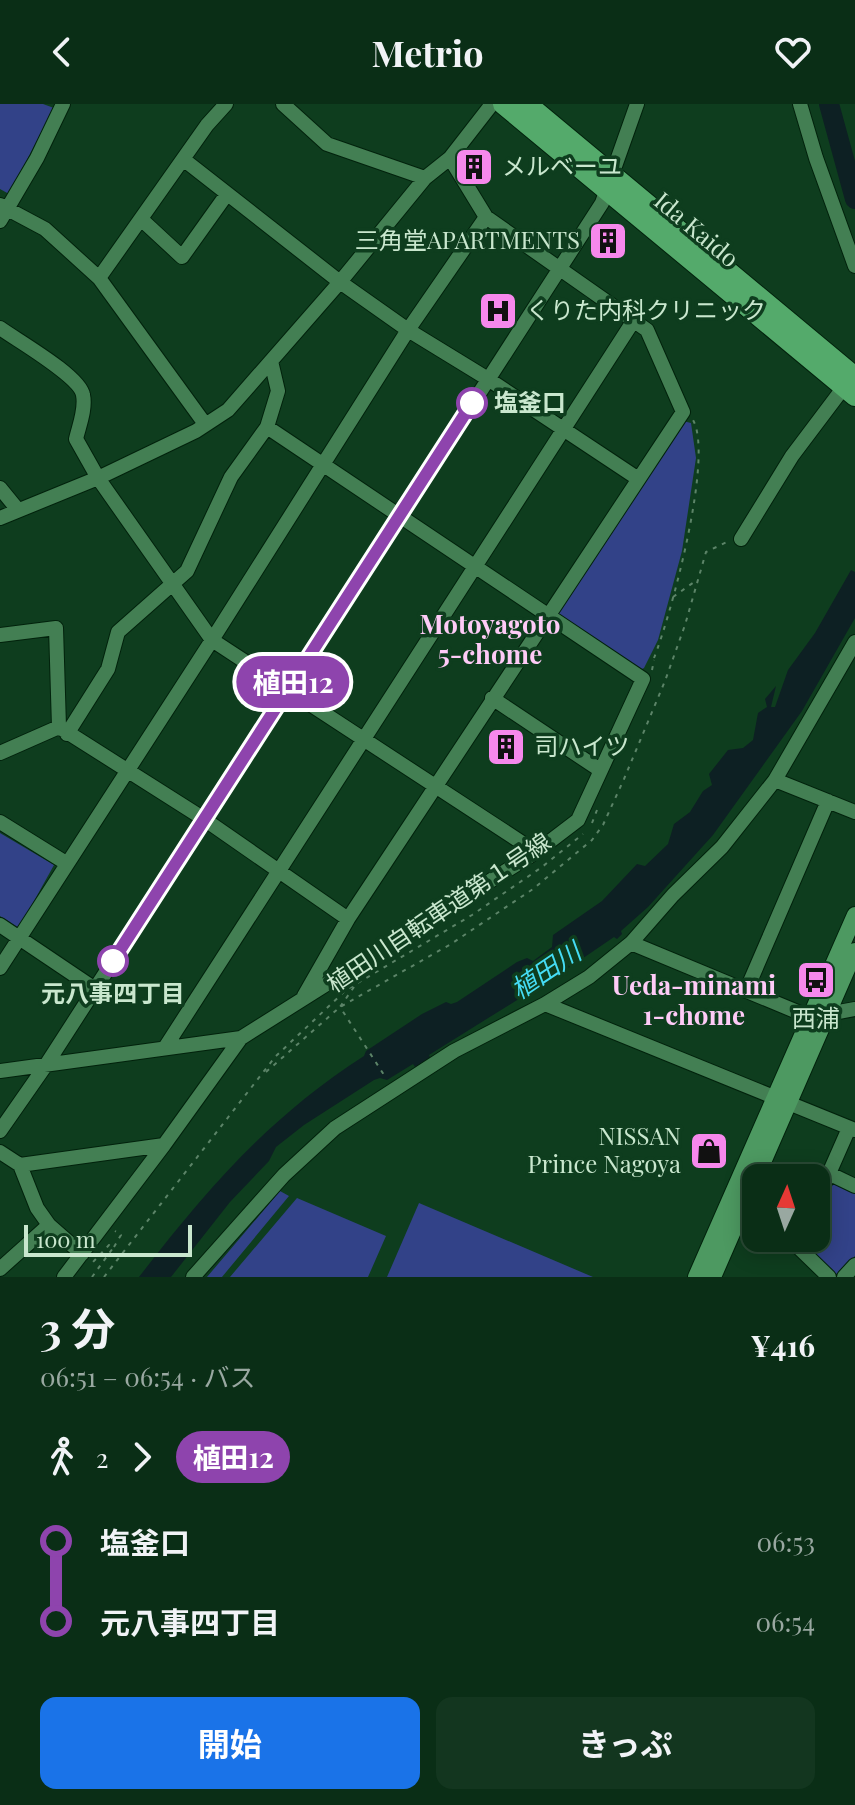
<!DOCTYPE html>
<html lang="ja">
<meta charset="utf-8">
<style>
body{margin:0;font-family:"Playfair Display","Noto Sans JP",serif;background:#13361f;color:#f1f3f6;height:100vh;display:flex;flex-direction:column;font-size:30px;white-space:nowrap}
*{box-sizing:border-box;margin:0}
p{font-size:26px;color:#99a8a1}
.icon{flex:none;width:44px;height:44px;fill:none;stroke:currentColor;stroke-width:2;stroke-linecap:round;stroke-linejoin:round}
.map{position:relative;height:1173px;overflow:hidden}
.side{display:flex;flex-direction:column;background:#0a2e16;flex:1}
.side>*{flex:none}
.badge{padding:0 16px;border-radius:26px;font-size:28px;line-height:52px}
.needle{width:52px;rotate:3deg}
.controls{position:absolute;left:742px;top:1060px;display:grid;gap:16px}
.controls a{display:grid;place-items:center;width:88px;height:88px;border-radius:16px;background:#0a2e16;box-shadow:0 4px 20px #0003,0 0 0 2px #2a4a35;font-size:40px}
.scale{position:absolute;left:24px;bottom:20px;width:168px;box-sizing:border-box;padding-left:8px;border:4px solid #c9e7ce;border-top:0;font-size:22px;line-height:28px;white-space:nowrap;color:#c9e7ce;-webkit-text-stroke:6px #0e3d1e;paint-order:stroke}
.map>.badge{position:absolute;translate:-50% -50%;box-shadow:0 0 0 4px #fff}
.legs{display:flex;align-items:center;gap:12px;height:88px;padding:0 40px;font-size:26px}
.legs p{margin-inline-start:auto}
.headline{display:flex;align-items:center;justify-content:space-between;height:136px;padding:0 40px}
h1{font-size:44px;font-weight:700;line-height:60px}
.cta{display:flex;gap:16px;margin-top:auto;padding:16px 40px}
.cta a{flex:1;height:92px;border-radius:16px;background:#1a73e8;color:#fff;font-size:32px;font-weight:700;line-height:92px;text-align:center}
.cta a+a{background:#13361f;color:#f1f3f6}
ul{padding:0 40px;list-style:none}
li{display:flex;align-items:center;gap:28px;height:80px;font-size:30px}
li i{display:grid;place-items:center;width:12px;height:100%;margin:0 10px;background:currentColor}
li i::after{content:'';width:20px;height:20px;margin:-10px;border:6px solid;border-radius:50%;background:#0a2e16}
li p{margin-inline-start:auto}
li:first-child i{background:linear-gradient(#0000 50%,currentColor 0)}
li:last-child i{background:linear-gradient(currentColor 50%,#0000 0)}
header{display:flex;justify-content:space-between;align-items:center;height:104px;padding:0 40px;background:#0a2e16;font-size:36px;font-weight:700}
.map>svg:first-child{display:block}
.green{fill:#324288}
.water{fill:#0d2023}
.lines{fill:none;stroke-linecap:round;stroke-linejoin:round}
.river{stroke:#0d2023;stroke-width:20}
.minor-casing{stroke:#02220c;stroke-width:16}
.major-casing{stroke:#02220c;stroke-width:18}
.highway-casing{stroke:#02220c;stroke-width:22}
.path{stroke:#5c8468;stroke-width:2;stroke-dasharray:4 6;stroke-linecap:butt}
.minor{stroke:#437f53;stroke-width:14}
.major{stroke:#4d9961;stroke-width:16}
.highway{stroke:#54aa6b;stroke-width:20}
.line-1-casing{stroke:#fff;stroke-width:18}
.line-1{stroke:#8e44ad;stroke-width:12}
.stop-1-dot{fill:#fff;stroke:#8e44ad;stroke-width:4}
.labels{text-anchor:middle;stroke-width:7;stroke-linejoin:round;paint-order:stroke}
.poi-label{font-size:24px;fill:#c9e7ce;stroke:#0e3d1e;text-anchor:start}
.street-label{font-size:24px;fill:#c9e7ce;stroke:#0e3d1e}
.stop-label{font-size:24px;font-weight:bold;fill:#c9e7ce;stroke:#0e3d1e;text-anchor:start}
.neighbourhood-label{font-size:26px;font-weight:bold;fill:#fecbf7;stroke:#0e3d1e}
.water-label{font-size:26px;font-style:italic;fill:#45dcf4;stroke:#0e3d1e}
</style>
<header><svg class="icon" aria-label="back" viewBox="0 0 24 24"><path d="M15 5l-7 7 7 7"/></svg>Metrio<svg class="icon" aria-label="heart" viewBox="0 0 24 24"><path d="M12 20l-8-8c-3-5 5-10 8-4 3-6 11-1 8 4z"/></svg></header>
<div class="map">
<svg width="855" height="1173" viewBox="0 0 855 1173">
<rect width="100%" height="100%" fill="#0e3d1e"/>
<path class="green" d="M 0,0 L 43,0 L 54,4 L 9,90 L 0,85 Z
M 683,317 L 691,319 L 696,354 L 682,447 L 658,536 L 644,564 L 640,566 L 560,513 L 559,508 Z
M 0,729 L 54,761 L 19,824 L 0,812 Z
M 832,1076 L 855,1088 L 855,1152 L 838,1170 L 832,1171 L 800,1139 L 802,1134 L 816,1134 L 816,1108 Z
M 280,1087 L 289,1092 L 222,1173 L 207,1173 Z
M 297,1094 L 386,1132 L 368,1173 L 230,1173 Z
M 419,1099 L 593,1173 L 387,1173 Z"/>
<path class="water" d="M 851,466 L 855,468 L 855,514 L 802,607 L 713,731 L 648,803 L 621,827 L 622,830 L 617,835 L 614,833 L 573,861 L 429,951 L 432,958 L 418,967 L 413,960 L 387,976 L 380,974 L 374,976 L 304,1021 L 276,1043 L 269,1057 L 230,1098 L 171,1173 L 139,1173 C 208,1084 268,1014 364,952 L 366,947 L 422,910 L 446,898 L 451,900 L 457,898 L 517,858 L 527,854 L 533,857 L 552,843 L 553,831 L 602,797 L 637,760 L 645,762 L 668,740 L 674,720 L 690,708 L 703,687 L 712,681 L 709,670 L 728,646 L 743,644 L 753,636 L 758,609 L 767,603 L 765,595 L 776,582 L 771,603 L 775,603 L 788,566 L 815,529 Z"/>
<g class="lines">
<path class="river" d="M 829,0 L 855,95"/>
<g class="minor-casing">
<path id="minor" d="M 283,0 L 327,40 L 425,74
M 800,0 L 816,54 L 855,162
M 183,55 L 340,178 L 408,226 L 488,275 L 637,374
M 0,101 L 45,125 L 99,174 L 205,320
M 141,115 L 182,153 L 227,90
M 0,117 L 37,54 L 63,0
M 99,174 L 207,21 L 226,0
M 0,224 C 18,237 80,272 83,291 C 86,305 79,322 76,335 L 98,374 L 212,536 L 536,748
M 0,384 L 18,406
M 0,414 L 98,374 L 196,327 L 228,306 L 340,178 L 425,74 L 450,54 L 492,0
M 741,435 L 792,352 L 844,283
M 0,531 L 56,524 L 59,623
M 492,594 L 600,666
M 67,630 L 108,565 L 118,528 L 187,467 L 231,373 L 267,323
M 0,649 L 59,623 L 204,715 L 348,815
M 775,676 L 855,708
M 0,718 L 66,759
M 0,821 L 95,885
M 631,839 L 812,914
M 0,864 L 212,536 L 408,226 L 486,113
M 746,887 L 828,697
M 304,892 L 348,815 L 683,308 L 647,226 L 486,113 L 450,54
M 545,900 L 855,1026
M 828,910 L 855,905
M 166,942 L 634,216
M 0,967 L 241,934
M 0,1027 L 46,961 L 602,99 L 637,0
M 0,1048 L 20,1061 L 164,1041
M 20,1061 L 37,1104 L 49,1121 L 82,1150
M 830,1070 L 855,1082
M 816,1099 L 849,1024
M 799,1134 L 796,1141 L 829,1173
M 0,1165 L 49,1121
M 64,1173 L 164,1041 L 241,934 L 536,748 L 578,716 L 643,575 L 267,323 L 278,287 L 271,257
M 193,1173 L 284,1071 L 335,1024 L 454,947 L 545,900 L 589,873 L 631,839 L 673,791 L 722,743 L 775,676 L 855,538
M 844,1173 L 855,1161"/>
</g>
<g class="major-casing">
<path id="major" d="M 696,1173 L 855,811
M 713,1173 L 855,847"/>
</g>
<g class="highway-casing">
<path id="highway" d="M 503,0 L 855,292
M 527,0 L 855,273"/>
</g>
<path class="path" d="M 673,493 L 697,476
M 654,554 C 671,511 714,353 693,316
M 652,566 L 654,556
M 592,719 L 597,706
M 354,883 L 340,903 L 386,974
M 266,968 L 340,903 L 451,840 L 533,785 L 592,736 L 603,721 L 624,675 L 665,577 L 685,521 L 706,448 L 729,437
M 114,1143 L 121,1131 L 115,1127
M 92,1173 L 113,1144 L 109,1141 L 93,1158
M 104,1173 L 275,953 L 346,886 L 472,811 L 542,763 L 583,730"/>
<use href="#minor" class="minor"/>
<use href="#major" class="major"/>
<use href="#highway" class="highway"/>
</g>
<g class="lines">
<g class="line-1-casing">
<path id="line-1" d="M 113,857 L 472,299"/>
</g>
<use href="#line-1" class="line-1"/>
</g>
<defs>
<g id="building-square" transform="scale(2)"><rect x="-9" y="-9" width="18" height="18" rx="4" fill="#f688ec" stroke="#0e3d1e"/><path d="M-4-6H4V6H1V3H-1V6H-4ZM-2.5-4.3h1.7v1.8h-1.7ZM.8-4.3h1.7v1.8H.8ZM-2.5-1h1.7V.8h-1.7ZM.8-1h1.7V.8H.8Z" fill="#111"/></g>
<g id="hospital-square" transform="scale(2)"><rect x="-9" y="-9" width="18" height="18" rx="4" fill="#f688ec" stroke="#0e3d1e"/><path d="M-5-5h3v3.5h4V-5h3V5h-3V1.5h-4V5h-3Z" fill="#111"/></g>
<g id="bus-square" transform="scale(2)"><rect x="-9" y="-9" width="18" height="18" rx="4" fill="#f688ec" stroke="#0e3d1e"/><path d="M-5-6H5V4H4V6H2V4H-2V6H-4V4H-5ZM-3.5-4V0h7V-4ZM-3.5 1.2v1.5H-2V1.2ZM2 1.2v1.5H3.5V1.2Z" fill="#111"/></g>
<g id="shop-square" transform="scale(2)"><rect x="-9" y="-9" width="18" height="18" rx="4" fill="#f688ec" stroke="#0e3d1e"/><path d="M-5-2.5h2.3a2.7 3.5 0 0 1 5.4 0H5L5.5 6h-11ZM-1.5-2.5h3a1.5 2.3 0 0 0-3 0Z" fill="#111"/></g>
</defs>
<g fill-rule="evenodd">
<use href="#building-square" x="474" y="63"/>
<use href="#building-square" x="608" y="137"/>
<use href="#hospital-square" x="498" y="207"/>
<use href="#building-square" x="506" y="643"/>
<use href="#bus-square" x="816" y="876"/>
<use href="#shop-square" x="709" y="1047"/>
</g>
<g class="stop-1-dot">
<circle cx="472" cy="299" r="14"/>
<circle cx="113" cy="857" r="14"/>
</g>
<g class="labels">
<g class="poi-label">
<text x="502" y="71">メルベーユ</text>
<text x="580" y="145" text-anchor="end">三角堂APARTMENTS</text>
<text x="526" y="215">くりた内科クリニック</text>
<text x="534" y="651">司ハイツ</text>
<text x="816" y="923" text-anchor="middle">西浦</text>
<text x="681" y="1041" text-anchor="end">NISSAN<tspan x="681" dy="28">Prince Nagoya</tspan></text>
</g>
<g class="street-label">
<text transform="translate(696 126) rotate(40)" y="8">Ida Kaido</text>
<text transform="translate(439 809) rotate(-34)" y="8">植田川自転車道第１号線</text>
</g>
<g class="stop-label">
<text x="494" y="307">塩釜口</text>
<text x="113" y="898" text-anchor="middle">元八事四丁目</text>
</g>
<g class="neighbourhood-label">
<text x="490" y="530">Motoyagoto<tspan x="490" dy="30">5-chome</tspan></text>
<text x="694" y="891">Ueda-minami<tspan x="694" dy="30">1-chome</tspan></text>
</g>
<g class="water-label">
<text transform="translate(546 867) rotate(-34)" y="9">植田川</text>
</g>
</g>
</svg>
<div class="controls">
<a><svg class="needle" viewBox="-14 -14 28 28"><path d="M0-13l5 13h-10z" fill="#e53935"/><path d="M0 13l5-13h-10z" fill="#99a8a1"/></svg></a>
</div>
<div class="scale">100 m</div>
<b class="badge" style="left:293px;top:578px;background:#8e44ad;color:#fff">植田12</b>
</div>
<section class="side">
<div class="headline"><div><h1>3 分</h1><p>06:51 – 06:54 · バス</p></div><b>¥416</b></div>
<div class="legs"><svg class="icon" aria-label="walk" viewBox="0 0 24 24"><circle cx="13" cy="4" r="2"/><path d="M13 8l-2 6 4 7M11 14l-3 7M7 12l3-4h3l4 4"/></svg>2<svg class="icon" aria-label="forward" viewBox="0 0 24 24"><path d="M9 5l7 7-7 7"/></svg><b class="badge" style="background:#8e44ad;color:#fff">植田12</b></div>
<ul>
<li><i style="color:#8e44ad"></i><b>塩釜口</b><p>06:53</p></li>
<li><i style="color:#8e44ad"></i><b>元八事四丁目</b><p>06:54</p></li>
</ul>
<div class="cta"><a>開始</a><a>きっぷ</a></div>
</section>
